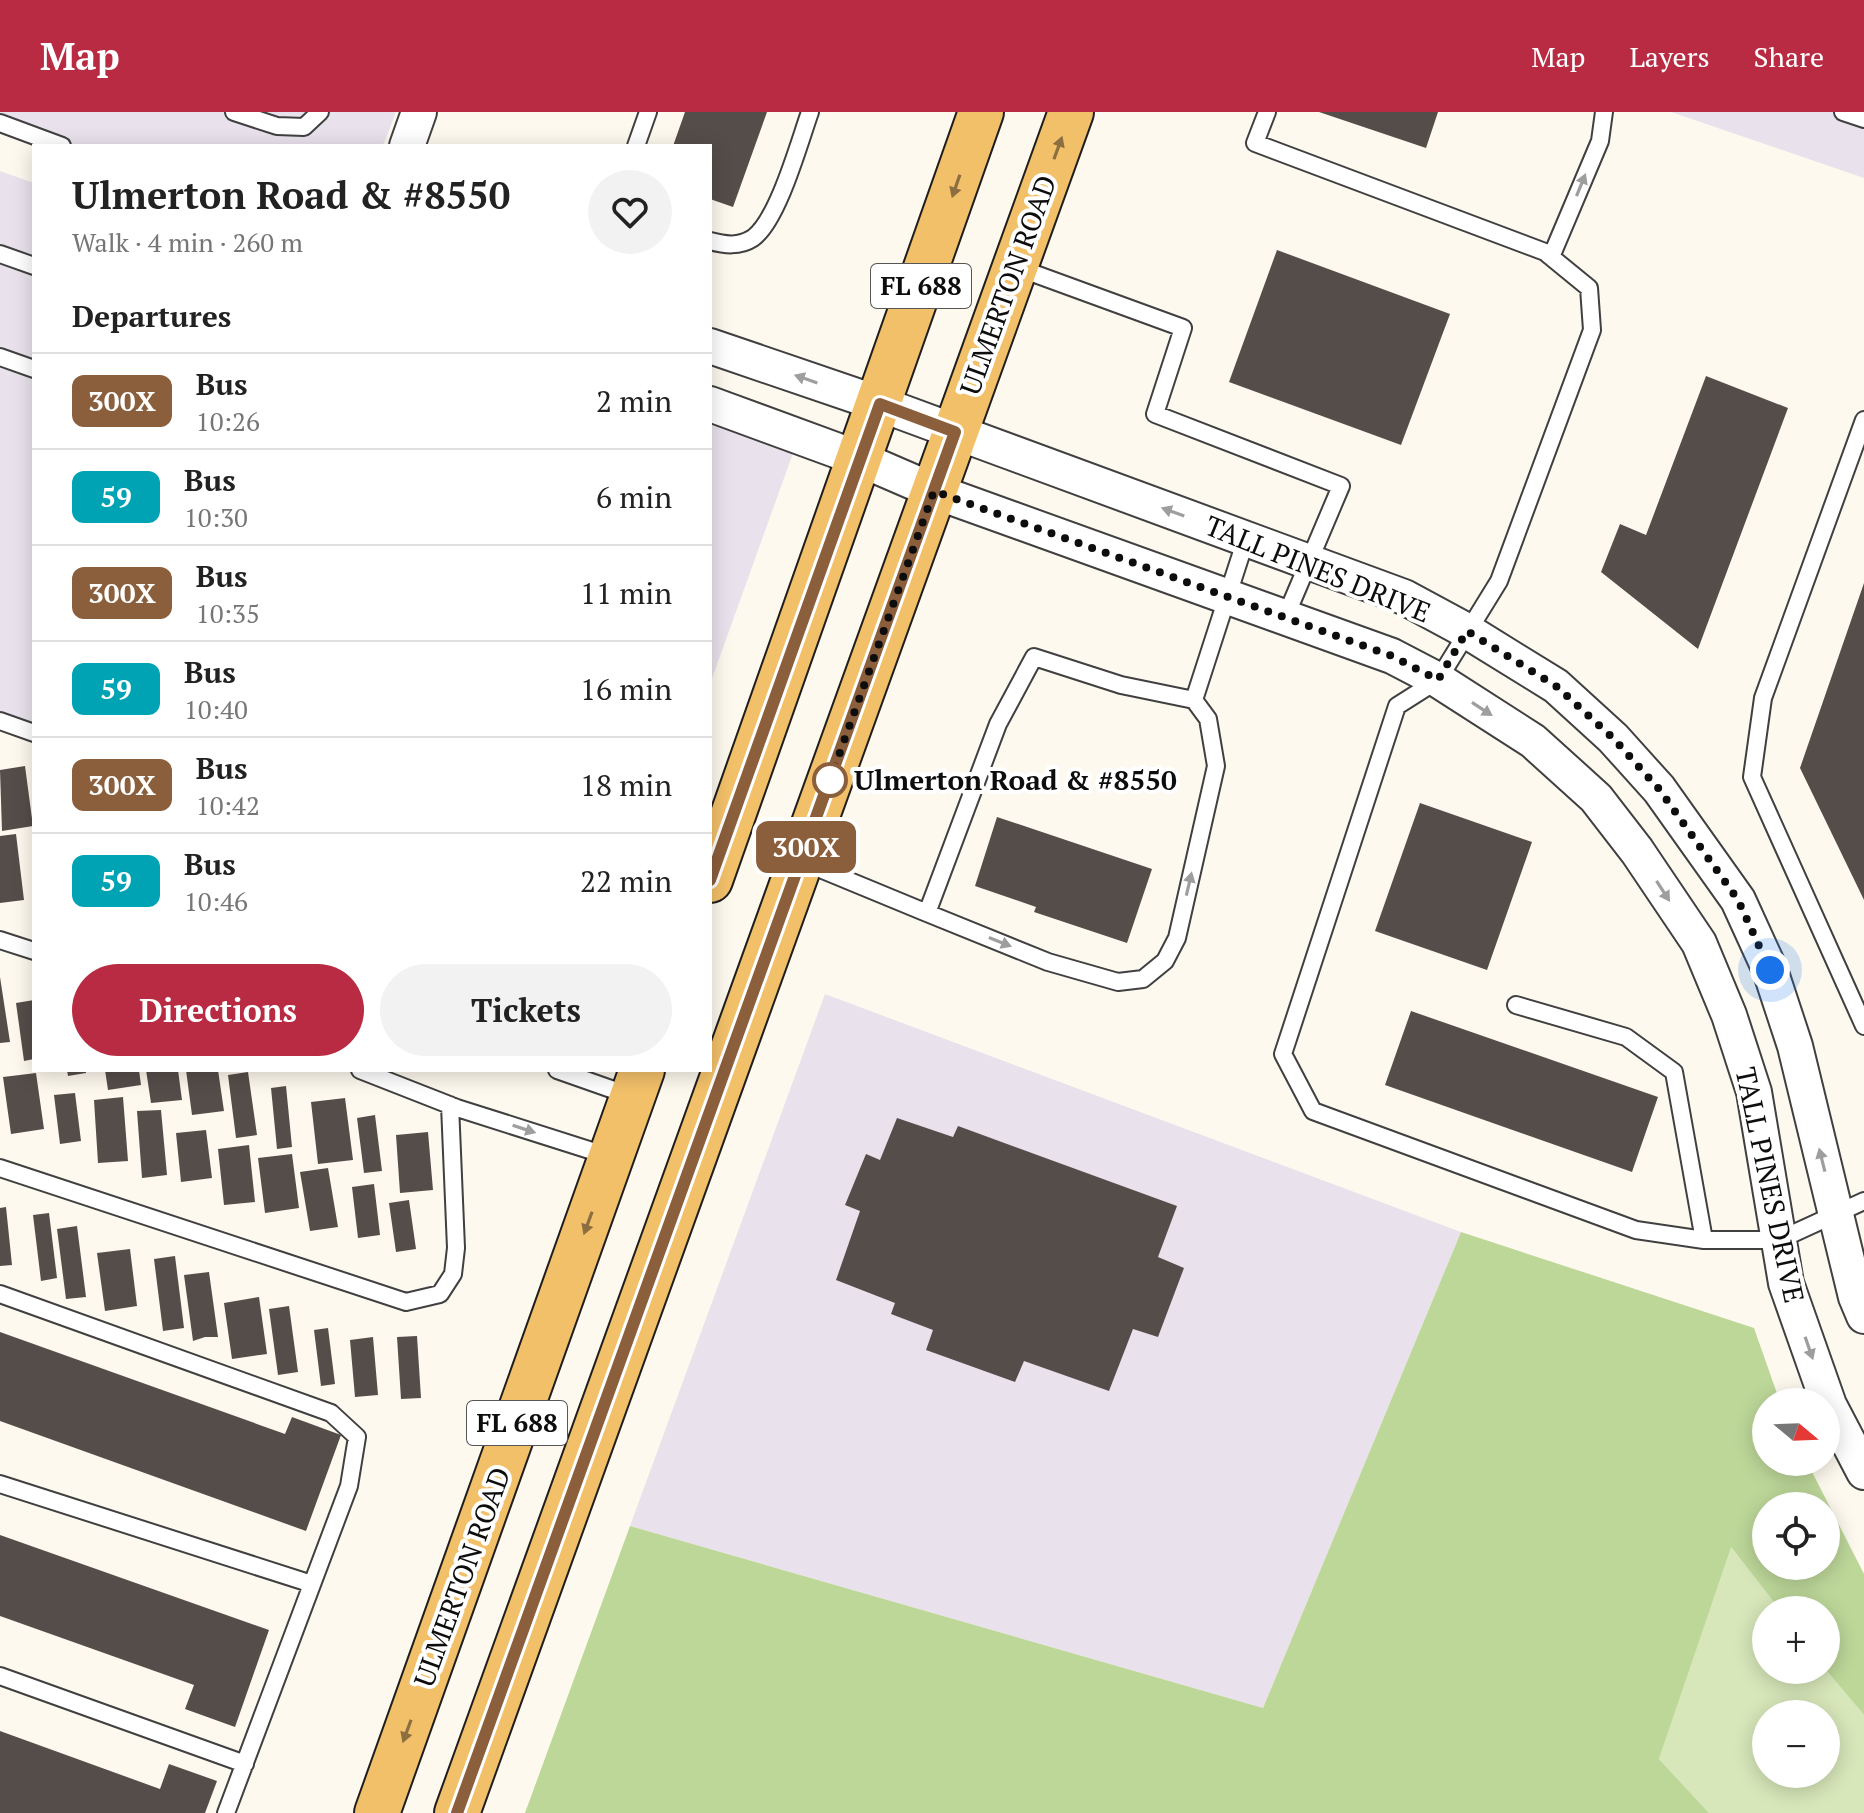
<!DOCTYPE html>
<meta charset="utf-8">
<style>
body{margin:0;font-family:"PT Serif",serif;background:#f2f2f2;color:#222;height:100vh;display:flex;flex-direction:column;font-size:30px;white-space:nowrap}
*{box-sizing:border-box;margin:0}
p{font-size:26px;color:#767676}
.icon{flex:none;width:44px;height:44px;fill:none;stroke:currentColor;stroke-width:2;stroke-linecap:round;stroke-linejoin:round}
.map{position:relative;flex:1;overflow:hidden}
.sheet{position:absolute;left:32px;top:32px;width:680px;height:928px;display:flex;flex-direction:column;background:#fff;border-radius:0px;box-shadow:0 4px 20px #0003}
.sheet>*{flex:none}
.badge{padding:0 16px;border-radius:12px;font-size:28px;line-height:52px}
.needle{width:52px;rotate:109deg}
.fabs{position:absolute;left:1752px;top:1276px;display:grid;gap:16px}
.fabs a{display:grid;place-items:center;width:88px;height:88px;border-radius:50%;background:#fff;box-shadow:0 4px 20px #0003;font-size:40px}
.you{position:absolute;width:40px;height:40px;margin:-20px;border:6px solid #fff;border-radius:50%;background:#1a73e8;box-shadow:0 0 0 12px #1a73e833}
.map>.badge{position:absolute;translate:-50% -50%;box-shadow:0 0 0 4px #fff}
h2{padding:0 40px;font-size:30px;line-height:72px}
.round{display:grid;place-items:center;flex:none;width:84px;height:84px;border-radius:42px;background:#f2f2f2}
.head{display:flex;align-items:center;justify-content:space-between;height:136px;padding:0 40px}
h1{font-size:38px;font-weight:600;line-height:60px}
.action{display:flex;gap:16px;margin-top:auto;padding:16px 40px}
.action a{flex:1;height:92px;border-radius:48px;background:#b82b43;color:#fff;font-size:32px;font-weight:600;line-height:92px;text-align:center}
.action a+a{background:#f2f2f2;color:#222}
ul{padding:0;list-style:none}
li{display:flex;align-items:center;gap:24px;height:96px;padding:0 40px;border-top:2px solid #e0e0e0}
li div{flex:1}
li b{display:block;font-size:30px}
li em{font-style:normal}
li .badge{min-width:88px;font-weight:700;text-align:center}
header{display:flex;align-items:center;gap:48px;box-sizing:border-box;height:112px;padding:0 40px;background:#b82b43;color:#fff}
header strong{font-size:38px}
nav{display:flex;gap:44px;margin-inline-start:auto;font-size:28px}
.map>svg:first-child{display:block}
.industrial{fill:#e9e2ec}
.green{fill:#d7e7b9;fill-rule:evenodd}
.forest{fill:#bdd799;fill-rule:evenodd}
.building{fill:#554d4a}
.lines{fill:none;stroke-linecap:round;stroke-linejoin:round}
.lane-casing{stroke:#404040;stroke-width:20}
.street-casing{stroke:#404040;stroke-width:38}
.primary-casing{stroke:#1e1e1e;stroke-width:48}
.lane{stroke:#fff;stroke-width:16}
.street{stroke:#fff;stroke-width:34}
.primary{stroke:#f3c06a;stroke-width:44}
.oneway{fill:#8c6f40}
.oneway2{fill:#9e9e9e}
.line-casing{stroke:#fff;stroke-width:18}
.line{stroke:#8b5e3c;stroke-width:12}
.walk{stroke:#0d0d0d;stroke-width:8;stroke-dasharray:0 14.4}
.stop-dot{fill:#fff;stroke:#8b5e3c;stroke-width:4}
.labels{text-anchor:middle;stroke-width:8;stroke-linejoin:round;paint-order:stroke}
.shield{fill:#fff;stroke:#565656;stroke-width:2}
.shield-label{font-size:26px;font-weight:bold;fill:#0d0d0d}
.street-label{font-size:28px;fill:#0d0d0d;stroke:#fff}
.stop-label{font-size:28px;font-weight:bold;fill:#0d0d0d;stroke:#fff;text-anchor:start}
</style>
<header>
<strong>Map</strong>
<nav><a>Map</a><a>Layers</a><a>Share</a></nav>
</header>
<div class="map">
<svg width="1864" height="1701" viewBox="0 0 1864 1701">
<rect width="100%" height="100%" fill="#fef9ee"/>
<path class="industrial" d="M 0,0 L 396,0 L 383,34 L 38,34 L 0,20 Z
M 1671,0 L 1864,0 L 1864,66 Z
M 0,59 L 34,71 L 34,619 L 0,607 Z
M 710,285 L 801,319 L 710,572 Z
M 825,882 L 1461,1120 L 1263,1596 L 630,1414 Z"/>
<path class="green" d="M 1730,1434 L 1780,1498 L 1766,1498 L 1766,1558 L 1826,1558 L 1864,1603 L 1864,1701 L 1709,1701 L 1659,1647 ZM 1766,1602 L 1826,1602 L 1826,1662 L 1766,1662 Z"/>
<path class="forest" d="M 1461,1120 L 1754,1216 L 1780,1290 L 1766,1290 L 1766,1350 L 1807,1350 L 1864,1462 L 1864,1603 L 1826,1558 L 1826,1498 L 1780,1498 L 1731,1435 L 1659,1647 L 1709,1701 L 525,1701 L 630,1414 L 1263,1596 ZM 1766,1394 L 1826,1394 L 1826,1454 L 1766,1454 Z"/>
<path class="building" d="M 685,0 L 767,0 L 733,95 L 710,87 L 710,34 L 673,34 Z
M 1319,0 L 1438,0 L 1426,36 Z
M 1277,138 L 1450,202 L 1401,333 L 1229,270 Z
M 1706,264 L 1788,296 L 1698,537 L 1601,460 L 1620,412 L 1646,423 Z
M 1864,471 L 1864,788 L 1800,656 Z
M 25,654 L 33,714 L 2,719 L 0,658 Z
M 1420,691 L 1532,730 L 1487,858 L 1375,819 Z
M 997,705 L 1152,757 L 1127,831 L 1034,800 L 1036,795 L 975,774 Z
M 16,722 L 24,788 L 0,791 L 0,724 Z
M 0,865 L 10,930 L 0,931 Z
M 34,888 L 34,947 L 24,949 L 16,891 Z
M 1411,899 L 1658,985 L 1632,1060 L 1385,973 Z
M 67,958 L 86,958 L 86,961 L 68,964 Z
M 105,958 L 139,958 L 141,973 L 108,978 Z
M 146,958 L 178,958 L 182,988 L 151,991 Z
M 186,958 L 218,958 L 224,999 L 192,1003 Z
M 248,960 L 257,1023 L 236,1026 L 228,963 Z
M 36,961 L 44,1017 L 11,1022 L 3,965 Z
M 286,974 L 292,1035 L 277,1037 L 271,976 Z
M 75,981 L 81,1029 L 60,1032 L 54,983 Z
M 123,985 L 128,1049 L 98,1051 L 94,988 Z
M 345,986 L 353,1048 L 318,1052 L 311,990 Z
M 161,998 L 167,1063 L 142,1066 L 137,999 Z
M 375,1003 L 382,1059 L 364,1061 L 357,1006 Z
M 897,1006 L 953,1025 L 958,1014 L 1177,1094 L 1158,1145 L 1184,1156 L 1158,1225 L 1133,1217 L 1109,1279 L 1024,1249 L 1015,1270 L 926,1238 L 933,1218 L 891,1202 L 895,1191 L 836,1168 L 860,1099 L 845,1093 L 866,1042 L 880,1048 Z
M 206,1018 L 212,1066 L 181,1070 L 176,1021 Z
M 428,1020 L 433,1078 L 400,1081 L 396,1023 Z
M 249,1033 L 255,1090 L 224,1093 L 218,1037 Z
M 292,1042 L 299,1096 L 265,1101 L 258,1046 Z
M 328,1056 L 338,1115 L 310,1119 L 300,1060 Z
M 374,1072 L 380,1123 L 358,1126 L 352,1075 Z
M 409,1088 L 416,1137 L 396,1140 L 389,1091 Z
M 6,1095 L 12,1153 L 0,1154 L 0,1096 Z
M 49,1101 L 57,1166 L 41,1169 L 33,1103 Z
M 77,1114 L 86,1185 L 66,1187 L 57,1117 Z
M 130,1137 L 137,1194 L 105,1199 L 97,1141 Z
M 175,1144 L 184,1216 L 163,1219 L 154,1147 Z
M 209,1160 L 218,1225 L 205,1225 L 193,1229 L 184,1163 Z
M 259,1185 L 267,1242 L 232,1247 L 224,1191 Z
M 289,1194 L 298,1260 L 278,1263 L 269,1197 Z
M 328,1216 L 335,1272 L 321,1274 L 314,1218 Z
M 0,1220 L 285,1322 L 292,1305 L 341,1323 L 306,1419 L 0,1309 Z
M 417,1224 L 421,1286 L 401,1287 L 397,1225 Z
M 373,1225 L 378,1283 L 355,1285 L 350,1228 Z
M 0,1423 L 269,1518 L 235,1615 L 185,1597 L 194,1573 L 0,1504 Z
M 0,1619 L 160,1677 L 169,1652 L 217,1669 L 205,1701 L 0,1701 Z"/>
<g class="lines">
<g class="lane-casing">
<path id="lane" d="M 234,0 L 277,14 L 304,15 L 320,0
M 1267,0 L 1255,31 L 1545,140 L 1589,176 L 1592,218 L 1499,469 L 1438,568 L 1397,594 L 1283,942 L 1313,999 L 1636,1118 L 1704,1128 L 1779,1128 L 1864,1089
M 1843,0 L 1864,7
M 0,11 L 62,34
M 636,34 L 648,0
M 710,129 C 725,133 739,135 753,126 C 778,108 799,31 810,0
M 0,142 L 34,154
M 1551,145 L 1600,29 L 1604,0
M 1016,155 L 1183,216 L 1155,302 L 1341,374 L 1285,506
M 0,245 L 34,257
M 1864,308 L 1763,586 L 1752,665 L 1864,914
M 1194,588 L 1246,427
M 0,609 L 34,621
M 801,749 L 927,801 L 998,612 L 1034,545 L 1121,573 L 1194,588 L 1208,607 L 1216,654 L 1177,826 L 1165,849 L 1143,867 L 1118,870 L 1048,850 L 927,801
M 0,828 L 34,839
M 1516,893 L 1626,925 L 1674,960 L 1704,1128
M 360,958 L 457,996 L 608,1044
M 557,958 L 631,984
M 0,1056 L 406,1190 L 440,1182 L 453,1162 L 456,1136 L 450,993
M 0,1182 L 331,1301 L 357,1325 L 349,1374 L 226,1701
M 0,1372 L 312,1472
M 0,1564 L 245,1652"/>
</g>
<g class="street-casing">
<path id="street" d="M 407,34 L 419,0
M 710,234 L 880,292 L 1404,485 L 1467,519 L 1556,574 L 1613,626 L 1659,677 L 1738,788 L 1770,858 L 1795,934 L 1856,1185 L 1864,1204
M 710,292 L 860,347 L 934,379 L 1392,544 L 1438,568 L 1533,629 L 1596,686 L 1637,739 L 1699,831 L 1729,903 L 1754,980 L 1786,1171 L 1829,1293 L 1864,1360"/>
</g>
<g class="primary-casing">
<path id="primary" d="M 710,768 L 981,0
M 377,1701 L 642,958
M 457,1701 L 1071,0"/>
</g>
<use href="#lane" class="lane"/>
<use href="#street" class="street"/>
<use href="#primary" class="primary"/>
</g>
<defs><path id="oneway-solid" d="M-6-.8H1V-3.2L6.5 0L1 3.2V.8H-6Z" transform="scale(2)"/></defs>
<g class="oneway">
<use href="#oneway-solid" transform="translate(1058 36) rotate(-70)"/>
<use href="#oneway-solid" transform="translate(956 74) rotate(109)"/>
<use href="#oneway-solid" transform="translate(588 1111) rotate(110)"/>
<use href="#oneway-solid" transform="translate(407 1619) rotate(110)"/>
</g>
<g class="oneway2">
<use href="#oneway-solid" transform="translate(1581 73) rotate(-68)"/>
<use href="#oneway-solid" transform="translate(806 267) rotate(-161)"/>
<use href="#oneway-solid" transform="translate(1173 400) rotate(-160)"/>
<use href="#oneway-solid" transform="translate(1482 597) rotate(33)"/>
<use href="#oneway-solid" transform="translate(1189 772) rotate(-77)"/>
<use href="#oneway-solid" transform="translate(1663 779) rotate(57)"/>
<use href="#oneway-solid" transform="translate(1000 830) rotate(22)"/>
<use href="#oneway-solid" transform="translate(524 1017) rotate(18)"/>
<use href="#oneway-solid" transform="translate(1822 1048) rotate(-104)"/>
<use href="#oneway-solid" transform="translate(1809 1236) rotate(71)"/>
</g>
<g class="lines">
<g class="line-casing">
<path id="line" d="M 457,1701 L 955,320 L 880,292 L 710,768"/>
</g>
<use href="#line" class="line"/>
<path class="walk" d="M 830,668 L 934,379 L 1392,544 L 1438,568 L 1467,519 L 1556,574 L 1613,626 L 1659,677 L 1738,788 L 1770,858"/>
</g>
<circle class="stop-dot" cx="830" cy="668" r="16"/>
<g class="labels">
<g class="shield">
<rect x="871" y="152" width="100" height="44" rx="6"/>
<rect x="467" y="1289" width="100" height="44" rx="6"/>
</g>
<g class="shield-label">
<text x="921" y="183">FL 688</text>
<text x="517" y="1320">FL 688</text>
</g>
<g class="street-label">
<text transform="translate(1008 173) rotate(-70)" y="10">ULMERTON ROAD</text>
<text transform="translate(1318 457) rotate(22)" y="10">TALL PINES DRIVE</text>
<text transform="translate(1770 1073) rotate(78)" y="10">TALL PINES DRIVE</text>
<text transform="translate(462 1465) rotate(-70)" y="10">ULMERTON ROAD</text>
</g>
<g class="stop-label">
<text x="854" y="678">Ulmerton Road &amp; #8550</text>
</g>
</g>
</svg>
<div class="fabs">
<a><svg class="needle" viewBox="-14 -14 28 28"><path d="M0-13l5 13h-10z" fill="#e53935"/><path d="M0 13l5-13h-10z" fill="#767676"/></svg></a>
<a><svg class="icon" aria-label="locate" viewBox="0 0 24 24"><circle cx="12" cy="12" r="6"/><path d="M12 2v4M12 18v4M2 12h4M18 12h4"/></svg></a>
<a>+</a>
<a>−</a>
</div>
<div class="you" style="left:1770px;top:858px"></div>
<b class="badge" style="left:806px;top:735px;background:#8b5e3c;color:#fff">300X</b>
<section class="sheet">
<div class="head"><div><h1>Ulmerton Road &amp; #8550</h1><p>Walk · 4 min · 260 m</p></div><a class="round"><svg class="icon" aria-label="heart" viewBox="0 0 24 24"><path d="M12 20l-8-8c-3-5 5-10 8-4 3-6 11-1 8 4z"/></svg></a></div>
<h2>Departures</h2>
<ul>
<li><span class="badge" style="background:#8b5e3c;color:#fff">300X</span><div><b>Bus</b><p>10:26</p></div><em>2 min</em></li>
<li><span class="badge" style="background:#00a3b4;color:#fff">59</span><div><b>Bus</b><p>10:30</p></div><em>6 min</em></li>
<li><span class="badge" style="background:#8b5e3c;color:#fff">300X</span><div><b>Bus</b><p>10:35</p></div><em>11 min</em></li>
<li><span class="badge" style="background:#00a3b4;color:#fff">59</span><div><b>Bus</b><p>10:40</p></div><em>16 min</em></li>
<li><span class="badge" style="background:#8b5e3c;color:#fff">300X</span><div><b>Bus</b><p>10:42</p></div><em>18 min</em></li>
<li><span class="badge" style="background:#00a3b4;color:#fff">59</span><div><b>Bus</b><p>10:46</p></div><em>22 min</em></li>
</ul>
<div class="action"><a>Directions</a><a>Tickets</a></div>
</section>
</div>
